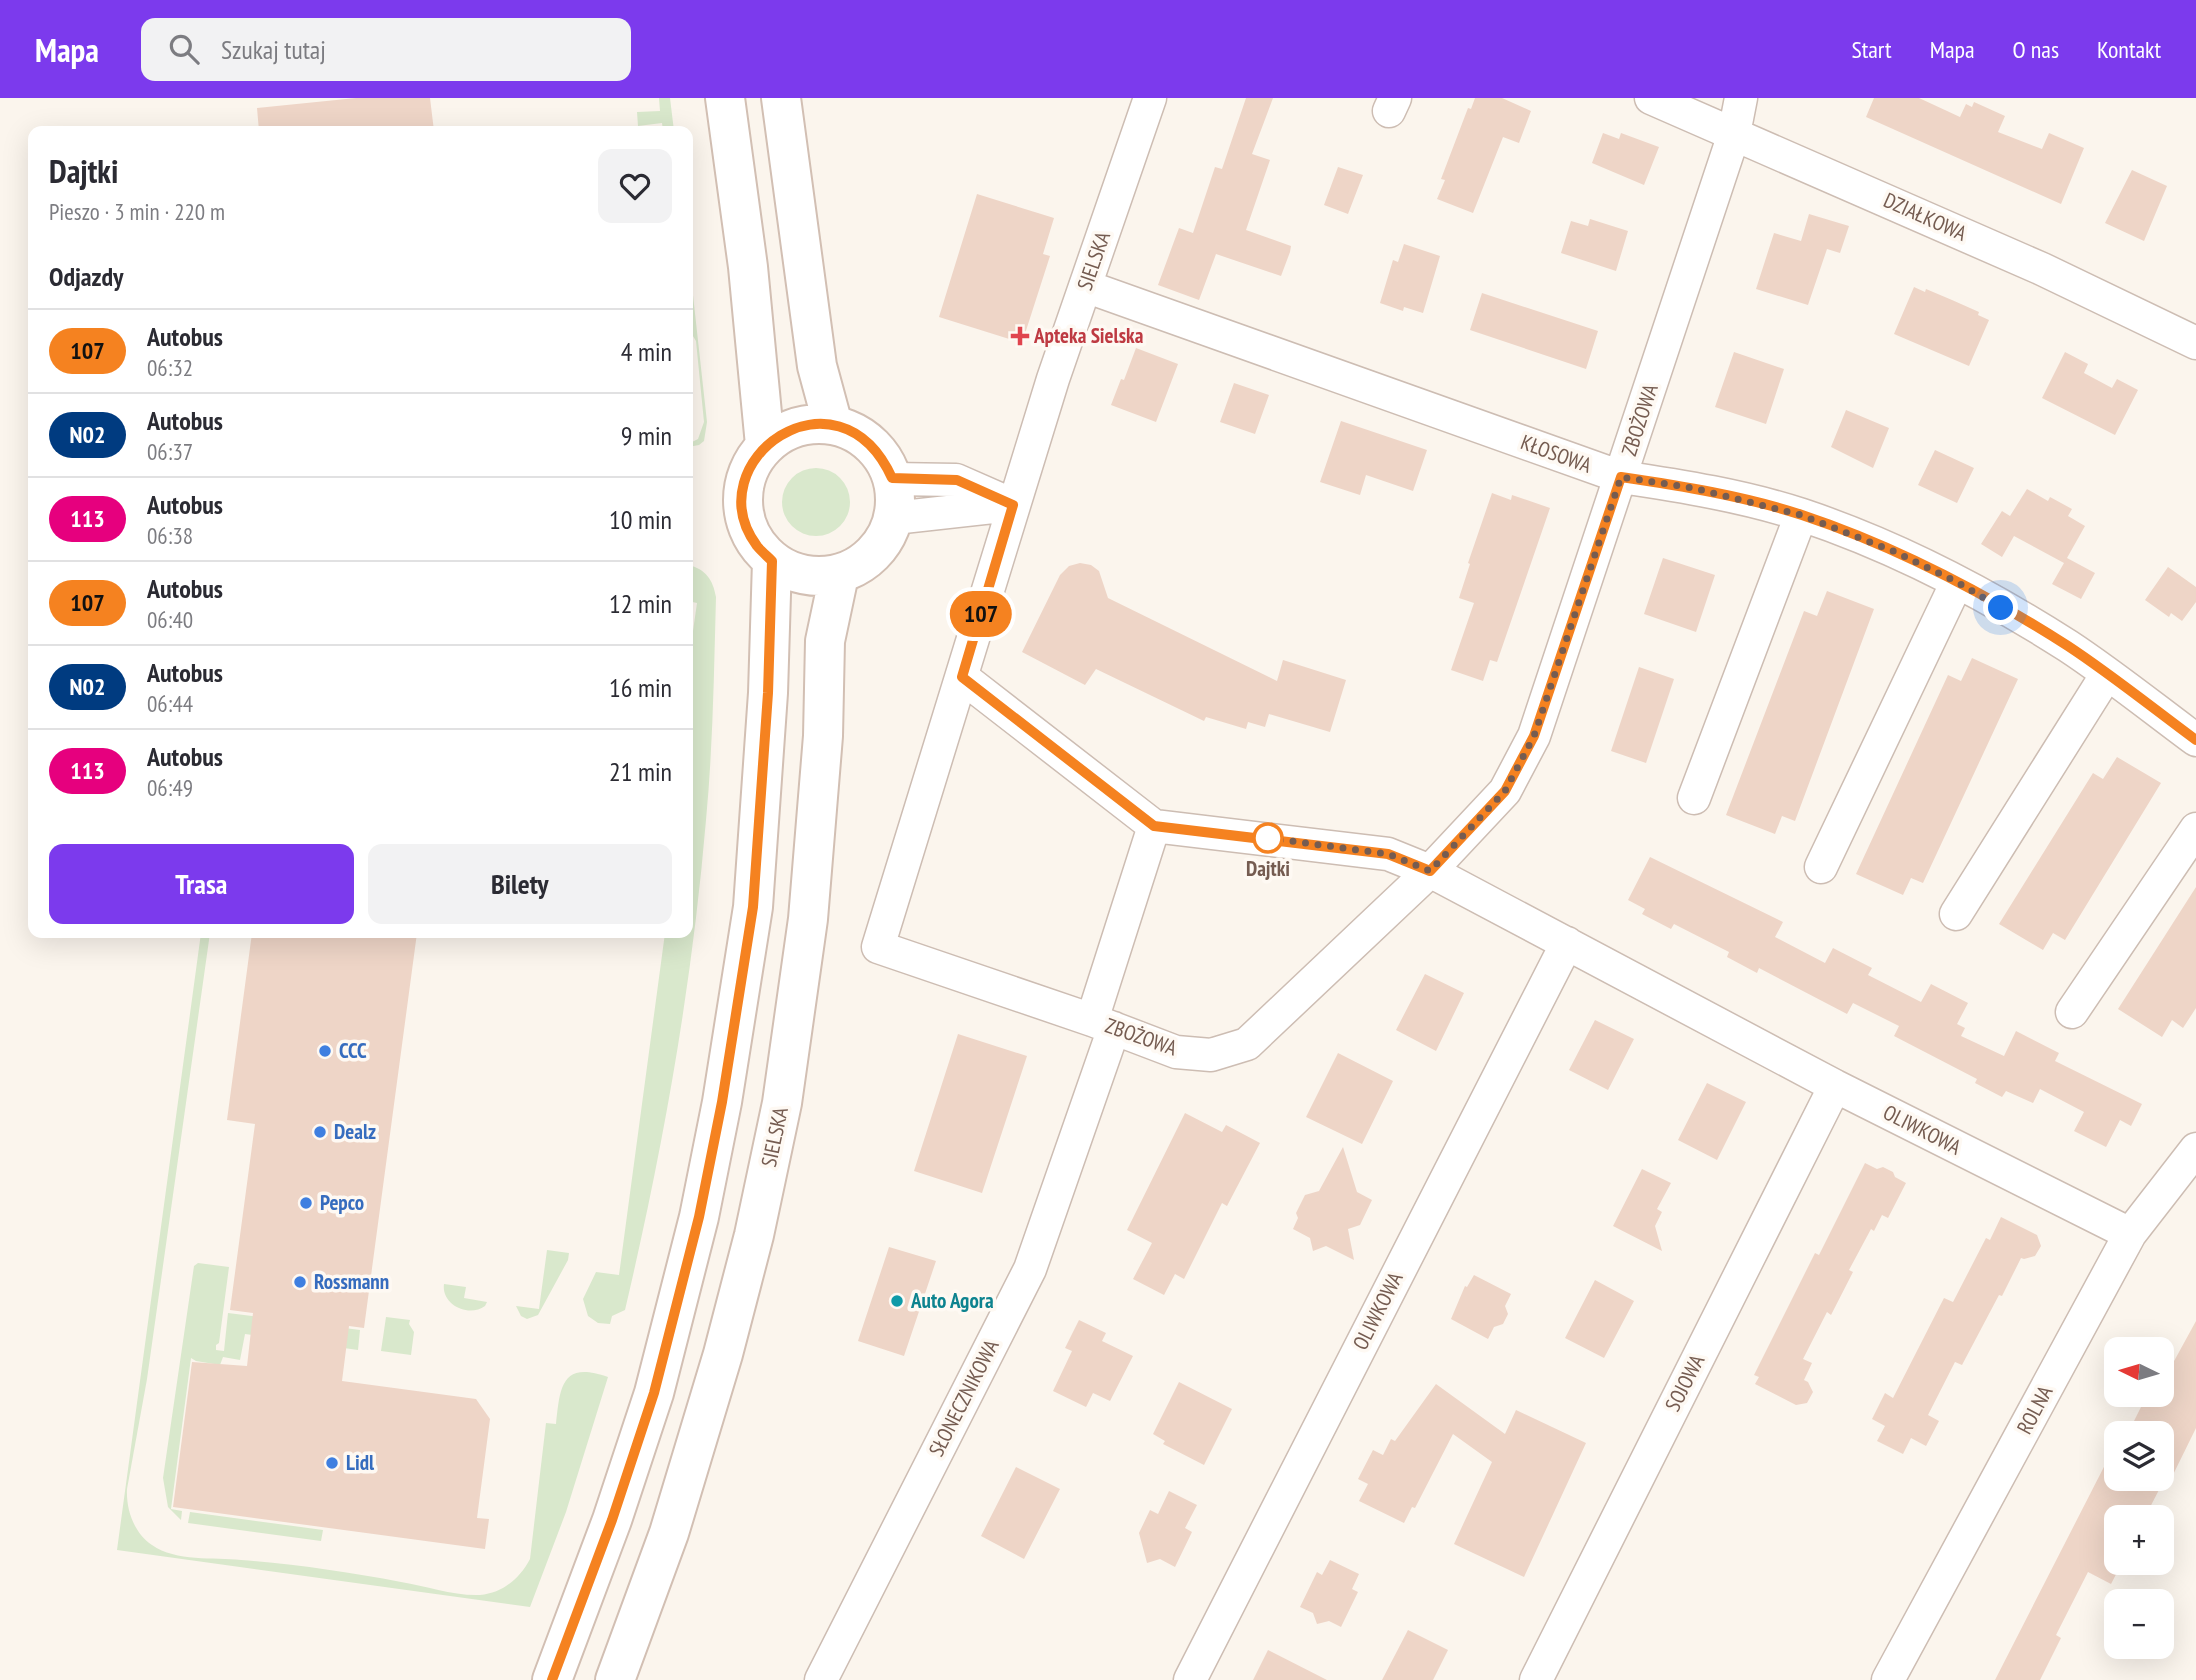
<!DOCTYPE html>
<html lang="pl">
<meta charset="utf-8">
<style>
body{margin:0;font-family:"PT Sans Narrow",sans-serif;background:#f2f2f3;color:#2b2b33;height:100vh;display:flex;flex-direction:column;font-size:26px;white-space:nowrap}
*{box-sizing:border-box;margin:0}
p{font-size:23px;color:#7c7c81}
.icon{flex:none;width:38px;height:38px;fill:none;stroke:currentColor;stroke-width:2;stroke-linecap:round;stroke-linejoin:round}
.map{position:relative;flex:1;overflow:hidden}
.side{position:absolute;left:28px;top:28px;width:665px;height:812px;display:flex;flex-direction:column;background:#fff;border-radius:14px;box-shadow:0 7px 28px #0002}
.side>*{flex:none}
.badge{padding:0 14px;border-radius:23px;font-size:24px;line-height:46px}
.needle{width:46px;rotate:275deg}
.fabs{position:absolute;left:2104px;top:1239px;display:grid;gap:14px}
.fabs a{display:grid;place-items:center;width:70px;height:70px;border-radius:14px;background:#fff;box-shadow:0 7px 28px #0002;font-size:35px}
.you{position:absolute;width:35px;height:35px;margin:-18px;border:5px solid #fff;border-radius:50%;background:#1a73e8;box-shadow:0 0 0 10px #1a73e833}
.map>.badge{position:absolute;translate:-50% -50%;box-shadow:0 0 0 4px #fff}
h2{padding:0 21px;font-size:26px;line-height:63px}
.round{display:grid;place-items:center;flex:none;width:74px;height:74px;border-radius:14px;background:#f2f2f3}
.summary{display:flex;align-items:center;justify-content:space-between;height:119px;padding:0 21px}
h1{font-size:33px;font-weight:800;line-height:52px}
.action{display:flex;gap:14px;margin-top:auto;padding:14px 21px}
.action a{flex:1;height:80px;border-radius:14px;background:#7c3aed;color:#fff;font-size:28px;font-weight:800;line-height:80px;text-align:center}
.action a+a{background:#f2f2f3;color:#2b2b33}
ul{padding:0;list-style:none}
li{display:flex;align-items:center;gap:21px;height:84px;padding:0 21px;border-top:2px solid #e1e1e2}
li div{flex:1}
li b{display:block;font-size:26px}
li em{font-style:normal}
li .badge{min-width:77px;font-weight:700;text-align:center}
header{display:flex;align-items:center;gap:42px;box-sizing:border-box;height:98px;padding:0 35px;background:#7c3aed;color:#fff}
header strong{font-size:33px}
nav{display:flex;gap:38px;margin-inline-start:auto;font-size:24px}
.search{width:490px;height:63px;background:#f2f2f3;display:flex;align-items:center;gap:18px;box-sizing:border-box;padding:0 24px;border-radius:14px;color:#7c7c81;font-size:26px}
.map>svg:first-child{display:block}
.green{fill:#d9e8cc}
.building{fill:#eed5c7}
.lines{fill:none;stroke-linecap:round;stroke-linejoin:round}
.street-casing{stroke:#cdbdb3;stroke-width:35}
.secondary-casing{stroke:#d2bfb3;stroke-width:42}
.street{stroke:#fff;stroke-width:32}
.secondary{stroke:#fff;stroke-width:38}
.line-casing{stroke:#fff;stroke-width:16}
.line{stroke:#f58220;stroke-width:10}
.walk{stroke:#755c51;stroke-width:7;stroke-dasharray:0 12.6}
.health-dot{fill:#e0444e;stroke:#fef9f3;stroke-width:2.5}
.stop-dot{fill:#fff;stroke:#f58220;stroke-width:3.5}
.shop-dot{fill:#3f7fe0;stroke:#fef9f3;stroke-width:2.5}
.culture-dot{fill:#0f9aa8;stroke:#fef9f3;stroke-width:2.5}
.labels{text-anchor:middle;stroke-width:7;stroke-linejoin:round;paint-order:stroke}
.street-label{font-size:21px;fill:#755c51;stroke:#fef9f3}
.health-label{font-size:21px;font-weight:bold;fill:#be3a42;stroke:#fef9f3;text-anchor:start}
.stop-label{font-size:21px;font-weight:bold;fill:#755c51;stroke:#fef9f3}
.shop-label{font-size:21px;font-weight:bold;fill:#366cbe;stroke:#fef9f3;text-anchor:start}
.culture-label{font-size:21px;font-weight:bold;fill:#0d838f;stroke:#fef9f3;text-anchor:start}
</style>
<header>
<strong>Mapa</strong>
<div class="search"><svg class="icon" aria-label="search" viewBox="0 0 24 24"><circle cx="10" cy="10" r="6"/><path d="M15 15l6 6"/></svg>Szukaj tutaj</div>
<nav><a>Start</a><a>Mapa</a><a>O nas</a><a>Kontakt</a></nav>
</header>
<div class="map">
<svg width="2196" height="1582" viewBox="0 0 2196 1582">
<rect width="100%" height="100%" fill="#fbf5ed"/>
<path class="green" d="M 659,0 L 670,0 L 674,33 L 663,33 L 662,25 L 638,28 L 637,14 L 660,13 Z
M 688,152 L 707,324 L 704,343 L 699,347 L 688,349 L 688,346 L 698,341 L 704,324 L 696,243 L 688,230 Z
M782 404a34 34 0 1 1 68 0a34 34 0 1 1-68 0Z
M 688,467 C 706,471 713,482 716,499 C 714,574 713,648 706,722 C 692,888 663,1050 625,1212 L 612,1218 L 610,1226 L 598,1225 L 588,1218 L 583,1201 L 596,1174 L 619,1177 L 665,835 L 688,835 L 688,593 L 693,562 L 689,561 L 697,505 L 688,503 Z
M 201,835 L 210,835 L 147,1281 L 127,1391 C 126,1412 134,1435 152,1447 C 176,1464 214,1459 241,1462 C 294,1466 349,1474 401,1484 C 427,1488 453,1498 480,1497 C 503,1495 520,1480 530,1461 L 546,1325 L 556,1326 C 560,1290 561,1262 608,1279 L 566,1414 L 530,1509 L 117,1452 Z
M 547,1152 L 569,1155 L 568,1162 L 538,1217 L 527,1221 L 521,1218 L 516,1208 L 539,1211 Z
M 198,1165 L 229,1169 L 219,1245 L 216,1247 L 216,1252 L 224,1253 L 228,1215 L 360,1232 L 358,1252 L 245,1236 L 240,1262 L 223,1259 L 220,1267 L 196,1263 L 191,1260 L 171,1411 L 182,1413 L 181,1422 L 168,1409 L 163,1380 L 194,1168 Z
M 444,1186 L 466,1189 L 464,1200 L 487,1204 L 485,1208 C 469,1220 441,1207 444,1186 Z
M 386,1219 L 410,1222 L 409,1226 L 414,1234 L 411,1257 L 381,1253 Z
M 190,1414 L 323,1432 L 321,1443 L 188,1425 Z"/>
<path class="building" d="M 356,0 L 430,0 L 434,33 L 259,33 L 257,10 Z
M 1246,0 L 1273,0 L 1252,56 L 1270,62 L 1246,132 L 1291,148 L 1290,154 L 1281,178 L 1216,156 L 1199,202 L 1158,187 L 1179,130 L 1193,135 L 1215,69 L 1222,71 Z
M 1475,0 L 1502,0 L 1531,13 L 1519,45 L 1503,39 L 1473,115 L 1437,101 L 1445,82 L 1441,81 L 1468,10 L 1471,11 Z
M 1874,0 L 1919,0 L 1960,19 L 1966,6 L 1972,9 L 1974,4 L 2005,18 L 1998,34 L 2042,51 L 2049,35 L 2084,50 L 2061,106 L 1866,19 Z
M 1603,35 L 1619,41 L 1621,35 L 1659,49 L 1644,87 L 1592,65 Z
M 1338,69 L 1363,77 L 1348,116 L 1324,107 Z
M 2132,72 L 2167,88 L 2144,143 L 2105,125 Z
M 977,96 L 1054,120 L 1043,156 L 1050,158 L 1022,245 L 939,219 Z
M 1809,116 L 1849,128 L 1840,155 L 1827,151 L 1808,207 L 1756,191 L 1774,135 L 1801,143 Z
M 1590,121 L 1628,133 L 1616,173 L 1561,155 L 1571,123 L 1588,128 Z
M 1404,146 L 1440,158 L 1423,215 L 1404,209 L 1403,213 L 1380,205 L 1393,162 L 1398,164 Z
M 1914,189 L 1925,194 L 1926,191 L 1952,202 L 1979,214 L 1978,217 L 1989,222 L 1969,268 L 1894,236 Z
M 1482,195 L 1598,233 L 1586,271 L 1470,232 Z
M 1136,250 L 1178,266 L 1156,324 L 1111,307 L 1121,281 L 1124,282 Z
M 1734,254 L 1784,271 L 1766,326 L 1715,309 Z
M 2065,254 L 2088,266 L 2084,275 L 2112,290 L 2117,281 L 2138,292 L 2115,337 L 2042,300 Z
M 1234,285 L 1269,297 L 1255,336 L 1220,324 Z
M 1846,312 L 1889,330 L 1873,370 L 1831,349 Z
M 1341,323 L 1427,352 L 1413,393 L 1366,377 L 1360,397 L 1320,384 Z
M 1935,352 L 1974,370 L 1957,405 L 1918,387 Z
M 2027,391 L 2048,403 L 2050,399 L 2072,411 L 2068,418 L 2085,428 L 2067,460 L 2095,475 L 2081,501 L 2052,486 L 2064,465 L 2014,438 L 2002,459 L 1981,446 L 2002,413 L 2010,418 Z
M 1492,395 L 1511,402 L 1512,397 L 1550,410 L 1497,564 L 1490,562 L 1483,583 L 1451,572 L 1474,505 L 1459,500 L 1470,466 L 1468,465 Z
M 1663,460 L 1715,477 L 1696,534 L 1644,516 Z
M 1080,465 L 1091,467 L 1099,473 L 1108,500 L 1277,583 L 1283,562 L 1346,582 L 1330,634 L 1269,616 L 1265,629 L 1248,624 L 1246,631 L 1206,619 L 1204,623 L 1096,571 L 1085,587 L 1022,554 L 1060,477 L 1069,468 Z
M 2168,469 L 2196,489 L 2196,504 L 2182,523 L 2171,515 L 2169,519 L 2145,502 Z
M 1827,493 L 1874,511 L 1795,723 L 1782,718 L 1775,736 L 1726,717 L 1804,513 L 1817,518 Z
M 1972,560 L 2018,581 L 1923,785 L 1911,780 L 1903,797 L 1856,776 L 1948,577 L 1961,583 Z
M 1639,569 L 1674,581 L 1646,665 L 1611,653 Z
M 2117,659 L 2161,685 L 2065,842 L 2053,835 L 2043,852 L 1999,826 L 2093,675 L 2103,681 Z
M 1650,759 L 1783,824 L 1775,839 L 1825,865 L 1833,850 L 1872,870 L 1868,877 L 1921,904 L 1931,886 L 1968,905 L 1957,926 L 1965,930 L 1961,938 L 2004,958 L 2016,933 L 2059,955 L 2055,963 L 2142,1006 L 2131,1028 L 2120,1022 L 2106,1049 L 2074,1033 L 2084,1014 L 2040,991 L 2033,1005 L 2006,993 L 2002,999 L 1975,985 L 1977,981 L 1894,938 L 1899,928 L 1853,905 L 1847,916 L 1759,870 L 1757,875 L 1727,859 L 1729,854 L 1674,826 L 1671,831 L 1642,816 L 1645,811 L 1628,802 Z
M 2196,789 L 2196,910 L 2183,930 L 2172,922 L 2162,939 L 2118,911 Z
M 252,835 L 417,835 L 364,1230 L 349,1228 L 342,1283 L 476,1301 L 490,1321 L 477,1420 L 489,1421 L 485,1451 L 173,1409 L 192,1264 L 247,1268 L 253,1215 L 230,1212 L 255,1026 L 227,1022 Z
M 1425,876 L 1464,895 L 1436,953 L 1396,932 Z
M 1595,922 L 1634,941 L 1608,992 L 1569,972 Z
M 958,936 L 1027,958 L 982,1095 L 914,1073 Z
M 1338,955 L 1393,983 L 1362,1046 L 1306,1019 Z
M 1707,985 L 1746,1004 L 1717,1062 L 1678,1042 Z
M 1185,1015 L 1222,1034 L 1226,1027 L 1260,1045 L 1227,1108 L 1222,1105 L 1184,1181 L 1175,1176 L 1164,1197 L 1133,1181 L 1152,1145 L 1127,1132 Z
M 1343,1049 L 1357,1094 L 1372,1102 L 1360,1127 L 1348,1131 L 1354,1162 L 1326,1148 L 1313,1153 L 1310,1140 L 1293,1131 L 1298,1120 L 1296,1115 L 1305,1097 L 1319,1093 Z
M 1865,1065 L 1877,1071 L 1883,1069 L 1893,1074 L 1895,1079 L 1906,1085 L 1888,1120 L 1882,1117 L 1874,1133 L 1871,1131 L 1849,1172 L 1853,1174 L 1831,1217 L 1827,1214 L 1803,1261 L 1812,1265 L 1804,1282 L 1808,1284 L 1813,1294 L 1807,1305 L 1796,1307 L 1755,1286 L 1759,1279 L 1754,1277 L 1815,1155 L 1819,1157 Z
M 1642,1071 L 1671,1085 L 1657,1111 L 1662,1114 L 1655,1128 L 1662,1153 L 1613,1128 Z
M 2001,1119 L 2037,1137 L 2041,1148 L 2035,1158 L 2024,1161 L 2021,1160 L 2002,1198 L 1999,1197 L 1962,1267 L 1955,1264 L 1928,1317 L 1939,1323 L 1926,1348 L 1911,1340 L 1903,1356 L 1877,1343 L 1885,1328 L 1872,1321 L 1885,1295 L 1893,1300 L 1944,1200 L 1953,1204 L 1986,1140 L 1990,1142 Z
M 889,1149 L 936,1163 L 904,1258 L 858,1243 Z
M 1474,1177 L 1511,1196 L 1505,1208 L 1508,1216 L 1503,1226 L 1494,1229 L 1488,1241 L 1451,1221 L 1465,1188 L 1467,1189 Z
M 1595,1182 L 1634,1203 L 1604,1260 L 1565,1240 Z
M 1079,1222 L 1106,1235 L 1102,1243 L 1133,1258 L 1110,1303 L 1093,1295 L 1086,1309 L 1053,1293 L 1072,1253 L 1065,1250 Z
M 2196,1223 L 2196,1330 L 2167,1389 L 2162,1386 L 2145,1419 L 2116,1419 L 2116,1465 L 2122,1465 L 2111,1486 L 2088,1474 L 2056,1537 L 2061,1540 L 2040,1582 L 1995,1582 L 2109,1359 L 2115,1361 L 2116,1360 L 2116,1381 L 2161,1381 L 2161,1335 L 2128,1335 L 2147,1297 L 2161,1297 L 2161,1270 L 2165,1261 L 2173,1265 Z
M 1179,1284 L 1232,1311 L 1204,1367 L 1163,1346 L 1165,1343 L 1153,1336 Z
M 1436,1286 L 1505,1336 L 1516,1312 L 1586,1345 L 1524,1479 L 1454,1446 L 1492,1364 L 1453,1336 L 1415,1410 L 1412,1409 L 1404,1425 L 1359,1403 L 1368,1386 L 1358,1381 L 1373,1352 L 1383,1357 L 1391,1341 L 1395,1343 Z
M 1016,1369 L 1060,1391 L 1024,1461 L 981,1438 Z
M 1169,1393 L 1197,1407 L 1185,1430 L 1192,1434 L 1175,1469 L 1160,1461 L 1147,1465 L 1139,1435 L 1150,1412 L 1158,1416 Z
M 1330,1462 L 1359,1476 L 1352,1491 L 1358,1494 L 1341,1529 L 1329,1523 L 1317,1526 L 1313,1515 L 1300,1509 L 1317,1474 L 1322,1477 Z
M 1408,1532 L 1448,1552 L 1433,1582 L 1382,1582 Z
M 1268,1552 L 1327,1582 L 1253,1582 Z"/>
<g class="lines">
<g class="street-casing">
<path id="street" d="M 1150,0 L 1053,281 L 878,849 L 1092,922 L 1176,954 L 1211,957 L 1247,946 L 1430,773 L 1835,988 L 2130,1136
M 1651,0 L 2042,171 L 2196,245
M 1389,13 L 1395,0
M 1085,188 L 1621,379 C 1682,388 1744,398 1802,417 C 1895,448 1985,495 2068,548 C 2112,577 2154,611 2196,642
M 893,381 L 956,382 L 1013,407
M 894,420 L 1011,407
M 962,579 L 1154,728 L 1388,756 L 1430,773 L 1505,693 L 1534,638 L 1734,36 L 1741,0
M 1694,700 L 1801,417
M 1821,769 L 1957,484
M 1956,816 L 2107,576
M 2072,914 L 2196,731
M 1092,922 L 1154,728
M 821,1582 L 1030,1171 L 1114,930
M 1190,1582 L 1567,845
M 1536,1582 L 1835,988
M 1888,1582 L 2130,1136 L 2196,1051"/>
</g>
<g class="secondary-casing">
<path id="secondary" d="M 725,0 L 748,169 L 765,347
M 781,0 L 817,268 L 833,327
M743 402a76 76 0 1 1 152 0a76 76 0 1 1-152 0Z
M 552,1582 L 612,1422 L 654,1295 L 699,1119 L 722,1004 L 753,809 L 768,595 L 772,463
M 615,1582 L 669,1435 L 723,1256 L 754,1137 L 782,1005 L 808,821 L 823,638 L 825,543 L 839,477"/>
</g>
<use href="#street" class="street"/>
<use href="#secondary" class="secondary"/>
</g>
<g class="lines">
<g class="line-casing">
<path id="line" d="M 552,1582 L 612,1422 L 654,1295 L 699,1119 L 722,1004 L 753,809 L 768,595 L 772,463 C 767,458 761,453 757,448 C 694,363 838,261 892,380 L 957,382 L 1013,407 L 962,579 L 1154,728 L 1388,756 L 1430,773 L 1505,693 L 1534,638 L 1621,379 C 1682,388 1744,398 1802,417 C 1895,448 1985,495 2068,548 C 2112,577 2154,611 2196,642"/>
</g>
<use href="#line" class="line"/>
<path class="walk" d="M 1268,740 L 1388,756 L 1430,773 L 1505,693 L 1534,638 L 1621,379 L 1693,390 L 1801,417 L 1893,453 L 1957,484 L 2001,510"/>
</g>
<path class="health-dot" d="M1016.5 227.5h7v7h7v7h-7v7h-7v-7h-7v-7h7z"/>
<circle class="stop-dot" cx="1268" cy="740" r="14"/>
<g class="shop-dot">
<circle cx="325" cy="953" r="7"/>
<circle cx="320" cy="1034" r="7"/>
<circle cx="306" cy="1105" r="7"/>
<circle cx="300" cy="1184" r="7"/>
<circle cx="332" cy="1365" r="7"/>
</g>
<circle class="culture-dot" cx="897" cy="1203" r="7"/>
<g class="labels">
<g class="street-label">
<text transform="translate(1925 119) rotate(24)" y="7">DZIAŁKOWA</text>
<text transform="translate(1094 163) rotate(-71)" y="7">SIELSKA</text>
<text transform="translate(1640 322) rotate(-72)" y="7">ZBOŻOWA</text>
<text transform="translate(1556 356) rotate(20)" y="7">KŁOSOWA</text>
<text transform="translate(1141 939) rotate(19)" y="7">ZBOŻOWA</text>
<text transform="translate(1922 1032) rotate(27)" y="7">OLIWKOWA</text>
<text transform="translate(775 1039) rotate(-78)" y="7">SIELSKA</text>
<text transform="translate(1378 1213) rotate(-63)" y="7">OLIWKOWA</text>
<text transform="translate(1685 1285) rotate(-63)" y="7">SOJOWA</text>
<text transform="translate(964 1300) rotate(-63)" y="7">SŁONECZNIKOWA</text>
<text transform="translate(2035 1312) rotate(-62)" y="7">ROLNA</text>
</g>
<g class="health-label">
<text x="1034" y="245">Apteka Sielska</text>
</g>
<g class="stop-label">
<text x="1268" y="778">Dajtki</text>
</g>
<g class="shop-label">
<text x="339" y="960">CCC</text>
<text x="334" y="1041">Dealz</text>
<text x="320" y="1112">Pepco</text>
<text x="314" y="1191">Rossmann</text>
<text x="346" y="1372">Lidl</text>
</g>
<g class="culture-label">
<text x="911" y="1210">Auto Agora</text>
</g>
</g>
</svg>
<div class="fabs">
<a><svg class="needle" viewBox="-14 -14 28 28"><path d="M0-13l5 13h-10z" fill="#e53935"/><path d="M0 13l5-13h-10z" fill="#7c7c81"/></svg></a>
<a><svg class="icon" aria-label="layers" viewBox="0 0 24 24"><path d="M12 4l9 5-9 5-9-5zM3 14l9 5 9-5"/></svg></a>
<a>+</a>
<a>−</a>
</div>
<div class="you" style="left:2001px;top:510px"></div>
<b class="badge" style="left:981px;top:516px;background:#f58220;color:#111">107</b>
<section class="side">
<div class="summary"><div><h1>Dajtki</h1><p>Pieszo · 3 min · 220 m</p></div><a class="round"><svg class="icon" aria-label="heart" viewBox="0 0 24 24"><path d="M12 20l-8-8c-3-5 5-10 8-4 3-6 11-1 8 4z"/></svg></a></div>
<h2>Odjazdy</h2>
<ul>
<li><span class="badge" style="background:#f58220;color:#111">107</span><div><b>Autobus</b><p>06:32</p></div><em>4 min</em></li>
<li><span class="badge" style="background:#003b80;color:#fff">N02</span><div><b>Autobus</b><p>06:37</p></div><em>9 min</em></li>
<li><span class="badge" style="background:#e6007e;color:#fff">113</span><div><b>Autobus</b><p>06:38</p></div><em>10 min</em></li>
<li><span class="badge" style="background:#f58220;color:#111">107</span><div><b>Autobus</b><p>06:40</p></div><em>12 min</em></li>
<li><span class="badge" style="background:#003b80;color:#fff">N02</span><div><b>Autobus</b><p>06:44</p></div><em>16 min</em></li>
<li><span class="badge" style="background:#e6007e;color:#fff">113</span><div><b>Autobus</b><p>06:49</p></div><em>21 min</em></li>
</ul>
<div class="action"><a>Trasa</a><a>Bilety</a></div>
</section>
</div>
